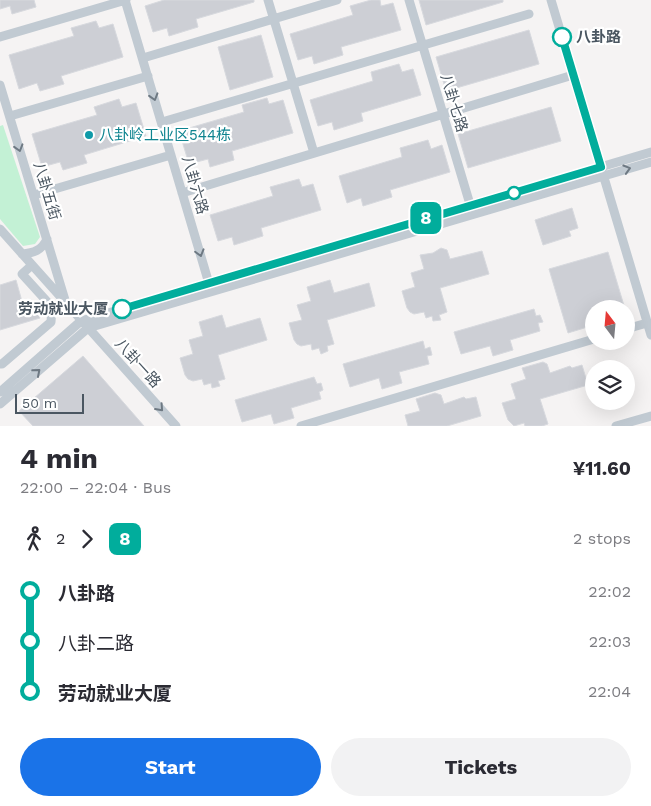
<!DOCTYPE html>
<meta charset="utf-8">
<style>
body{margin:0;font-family:"Work Sans","Noto Sans SC",sans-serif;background:#f2f2f3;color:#2b2b33;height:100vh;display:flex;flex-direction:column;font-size:19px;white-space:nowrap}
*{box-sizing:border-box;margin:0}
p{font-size:16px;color:#7c7c81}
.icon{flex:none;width:28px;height:28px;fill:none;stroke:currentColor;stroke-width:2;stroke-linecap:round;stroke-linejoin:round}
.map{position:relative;height:426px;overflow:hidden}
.panel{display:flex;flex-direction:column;background:#fff;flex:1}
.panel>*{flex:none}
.badge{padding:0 10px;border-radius:8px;font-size:18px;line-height:32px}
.needle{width:32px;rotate:344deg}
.buttons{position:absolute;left:585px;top:300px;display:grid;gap:10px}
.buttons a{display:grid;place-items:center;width:50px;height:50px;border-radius:50%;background:#fff;box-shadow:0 5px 20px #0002;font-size:25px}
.scale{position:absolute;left:15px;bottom:12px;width:69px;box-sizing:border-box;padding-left:5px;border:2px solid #4a5661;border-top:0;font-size:14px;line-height:18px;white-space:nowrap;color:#4a5661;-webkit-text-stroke:4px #fff;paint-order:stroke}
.map>.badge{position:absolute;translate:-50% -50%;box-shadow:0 0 0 2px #fff}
.legs{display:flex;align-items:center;gap:8px;height:55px;padding:0 20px;font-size:16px}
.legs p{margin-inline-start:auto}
.headline{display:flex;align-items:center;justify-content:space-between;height:85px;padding:0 20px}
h1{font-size:28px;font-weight:700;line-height:38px}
.action{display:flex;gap:10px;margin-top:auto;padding:10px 20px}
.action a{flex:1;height:58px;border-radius:30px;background:#1a73e8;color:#fff;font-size:20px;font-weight:700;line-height:58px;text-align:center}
.action a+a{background:#f2f2f3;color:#2b2b33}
ul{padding:0 20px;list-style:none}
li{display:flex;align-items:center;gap:18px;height:50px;font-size:19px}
li i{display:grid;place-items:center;width:8px;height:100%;margin:0 6px;background:currentColor}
li i::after{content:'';width:12px;height:12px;margin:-6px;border:4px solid;border-radius:50%;background:#fff}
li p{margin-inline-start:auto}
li:first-child i{background:linear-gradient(#0000 50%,currentColor 0)}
li:last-child i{background:linear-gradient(currentColor 50%,#0000 0)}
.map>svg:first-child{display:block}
.green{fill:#c3f1d5}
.building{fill:#cdcfd5;stroke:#d7d9de}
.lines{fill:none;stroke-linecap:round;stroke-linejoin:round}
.minor{stroke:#c1cad2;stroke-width:9}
.oneway{stroke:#6e7983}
.line-1-casing{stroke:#fff;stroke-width:11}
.line-1{stroke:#01ad9c;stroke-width:8}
.stop-1-dot{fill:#fff;stroke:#01ad9c;stroke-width:2.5}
.culture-dot{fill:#0f9aa8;stroke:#fff;stroke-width:2}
.labels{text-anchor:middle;stroke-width:4.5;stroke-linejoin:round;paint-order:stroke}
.stop-label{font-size:15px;font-weight:bold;fill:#4a5661;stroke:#fff;text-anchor:start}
.street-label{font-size:15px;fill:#4a5661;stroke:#fff}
.culture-label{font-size:15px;fill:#0d838f;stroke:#fff;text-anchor:start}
</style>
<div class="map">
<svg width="651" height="426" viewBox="0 0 651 426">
<rect width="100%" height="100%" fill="#f5f3f3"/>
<path class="green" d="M 3,125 L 40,237 L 35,244 L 23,246 L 0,219 L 0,126 Z"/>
<path class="building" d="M 0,0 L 34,0 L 36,7 L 12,14 L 10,6 L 0,9 Z
M 164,0 L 254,0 L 254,2 L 196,19 L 198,27 L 169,36 L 167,28 L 153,32 L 145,6 Z
M 371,0 L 380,0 L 381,6 L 393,3 L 401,30 L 341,47 L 343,55 L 314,64 L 312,56 L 298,60 L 290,34 L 353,15 L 350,6 Z
M 419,0 L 503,0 L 503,2 L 426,25 Z
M 96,21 L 99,28 L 113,24 L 123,57 L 61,76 L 64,84 L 40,91 L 37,83 L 19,89 L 9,55 L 74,36 L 71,28 Z
M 529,30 L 539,64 L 446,91 L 436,57 Z
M 261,35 L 273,77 L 230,90 L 218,47 Z
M 399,64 L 402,72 L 413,69 L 421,95 L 361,113 L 363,121 L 334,130 L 332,122 L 318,126 L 310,100 L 373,81 L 371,72 Z
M 267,98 L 269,104 L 283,100 L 293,133 L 232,151 L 234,160 L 210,167 L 208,159 L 189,164 L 179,131 L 244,112 L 242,105 Z
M 119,99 L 122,107 L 136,103 L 146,136 L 84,155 L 87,163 L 63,170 L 60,162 L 42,167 L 32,134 L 97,115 L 94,107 Z
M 551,107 L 561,141 L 468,168 L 458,134 Z
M 428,140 L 431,149 L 442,145 L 450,172 L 390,190 L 392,197 L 363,206 L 361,198 L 347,203 L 339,176 L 402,157 L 400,148 Z
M 299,179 L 302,187 L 313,184 L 321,210 L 261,228 L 263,236 L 234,245 L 232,237 L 218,241 L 210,215 L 273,196 L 270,187 Z
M 572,208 L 578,228 L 569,231 L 571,236 L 543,245 L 535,220 Z
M 441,248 L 447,250 L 450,259 L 482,251 L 489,274 L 440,288 L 447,312 L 439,315 L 441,320 L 433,321 L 432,316 L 426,318 L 424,312 L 414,314 L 410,312 L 407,308 L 402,291 L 415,287 L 411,273 L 424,269 L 420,255 L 433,253 Z
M 608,252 L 625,309 L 594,309 L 594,325 L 568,333 L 549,269 Z
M 16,280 L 23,305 L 35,302 L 40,318 L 0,330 L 0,285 Z
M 330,280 L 334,293 L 369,283 L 375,306 L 327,320 L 334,344 L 327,346 L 328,351 L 321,354 L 319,348 L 312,350 L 311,344 L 301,346 L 297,344 L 294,340 L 289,323 L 302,320 L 297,305 L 311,301 L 307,287 Z
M 534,309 L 536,316 L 540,315 L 543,322 L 538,323 L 540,331 L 510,340 L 513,350 L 493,356 L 490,346 L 461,354 L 454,332 Z
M 222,315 L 226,328 L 260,318 L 267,340 L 218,355 L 225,379 L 218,381 L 220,386 L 212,388 L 211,383 L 204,385 L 202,379 L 193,381 L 188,379 L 185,375 L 180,358 L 193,354 L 189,340 L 203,336 L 199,322 Z
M 423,341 L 425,349 L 430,347 L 432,355 L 427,356 L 429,364 L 399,372 L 402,383 L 382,389 L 379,378 L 350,387 L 343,364 Z
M 83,356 L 144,426 L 33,426 L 19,411 Z
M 543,362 L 547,364 L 550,373 L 570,366 L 572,368 L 582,365 L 588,385 L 540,399 L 548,424 L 542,426 L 525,426 L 524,423 L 514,426 L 508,420 L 502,403 L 516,399 L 511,384 L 526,379 L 522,368 Z
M 314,377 L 317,384 L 321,383 L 323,390 L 319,392 L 321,399 L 291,408 L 294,418 L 274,424 L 271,414 L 242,422 L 235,400 Z
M 435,393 L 441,395 L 444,404 L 464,397 L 466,399 L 476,397 L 481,416 L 447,426 L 408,426 L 405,415 L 420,411 L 416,399 Z"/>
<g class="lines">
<path class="minor" d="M 125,0 L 210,287
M 268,0 L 314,153
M 409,0 L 472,211
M 551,0 L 651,335
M 0,37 L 126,0
M 143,58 L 337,0
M 0,85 L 65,300
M 10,116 L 148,76
M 162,122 L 529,14
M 182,193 L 573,75
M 34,195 L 171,155
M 0,229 L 176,426
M 22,254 C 34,253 42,250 47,239
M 626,329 L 647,323
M 0,364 L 2,364 L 51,322 L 52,307 L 22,274 L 32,265
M 0,392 L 81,321 L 651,152
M 0,404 L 88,328 L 651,162
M 301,426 L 594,339
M 616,426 L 651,416"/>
</g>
<defs><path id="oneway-chevron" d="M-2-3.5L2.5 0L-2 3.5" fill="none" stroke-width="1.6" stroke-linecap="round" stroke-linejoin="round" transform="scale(1.25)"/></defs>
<g class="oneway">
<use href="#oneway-chevron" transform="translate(154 97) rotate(73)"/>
<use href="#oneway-chevron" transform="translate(19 148) rotate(73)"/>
<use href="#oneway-chevron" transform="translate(627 169) rotate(-17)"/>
<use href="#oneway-chevron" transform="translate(200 253) rotate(74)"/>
<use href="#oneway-chevron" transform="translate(37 372) rotate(-41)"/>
<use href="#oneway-chevron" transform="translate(160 408) rotate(48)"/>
</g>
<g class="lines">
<g class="line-1-casing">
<path id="line-1" d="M 122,309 L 601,167 L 562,37"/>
</g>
<use href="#line-1" class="line-1"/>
</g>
<g class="stop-1-dot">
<circle cx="562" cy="37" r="9"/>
<circle cx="514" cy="193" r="6"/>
<circle cx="122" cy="309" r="9"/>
</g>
<circle class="culture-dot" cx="89" cy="135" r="5"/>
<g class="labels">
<g class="stop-label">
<text x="576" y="42">八卦路</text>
<text x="108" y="314" text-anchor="end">劳动就业大厦</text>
</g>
<g class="street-label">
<text transform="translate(454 103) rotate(73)" y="5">八卦七路</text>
<text transform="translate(195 185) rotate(74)" y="5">八卦六路</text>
<text transform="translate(47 191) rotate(73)" y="5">八卦五街</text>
<text transform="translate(138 363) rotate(48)" y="5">八卦一路</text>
</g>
<g class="culture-label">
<text x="99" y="140">八卦岭工业区544栋</text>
</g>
</g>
</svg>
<div class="buttons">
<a><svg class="needle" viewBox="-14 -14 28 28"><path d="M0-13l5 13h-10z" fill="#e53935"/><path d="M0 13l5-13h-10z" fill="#7c7c81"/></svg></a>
<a><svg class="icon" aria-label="layers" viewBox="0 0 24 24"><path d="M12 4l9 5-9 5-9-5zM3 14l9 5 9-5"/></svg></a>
</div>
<div class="scale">50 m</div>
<b class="badge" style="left:426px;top:218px;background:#01ad9c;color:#fff">8</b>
</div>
<section class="panel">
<div class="headline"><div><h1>4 min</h1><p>22:00 – 22:04 · Bus</p></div><b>¥11.60</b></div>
<div class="legs"><svg class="icon" aria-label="walk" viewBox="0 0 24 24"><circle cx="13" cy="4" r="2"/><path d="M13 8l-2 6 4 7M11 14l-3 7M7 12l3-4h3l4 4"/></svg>2<svg class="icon" aria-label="forward" viewBox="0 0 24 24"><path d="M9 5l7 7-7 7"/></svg><b class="badge" style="background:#01ad9c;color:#fff">8</b><p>2 stops</p></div>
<ul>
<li><i style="color:#01ad9c"></i><b>八卦路</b><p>22:02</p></li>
<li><i style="color:#01ad9c"></i><span>八卦二路</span><p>22:03</p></li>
<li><i style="color:#01ad9c"></i><b>劳动就业大厦</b><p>22:04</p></li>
</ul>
<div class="action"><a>Start</a><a>Tickets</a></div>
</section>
